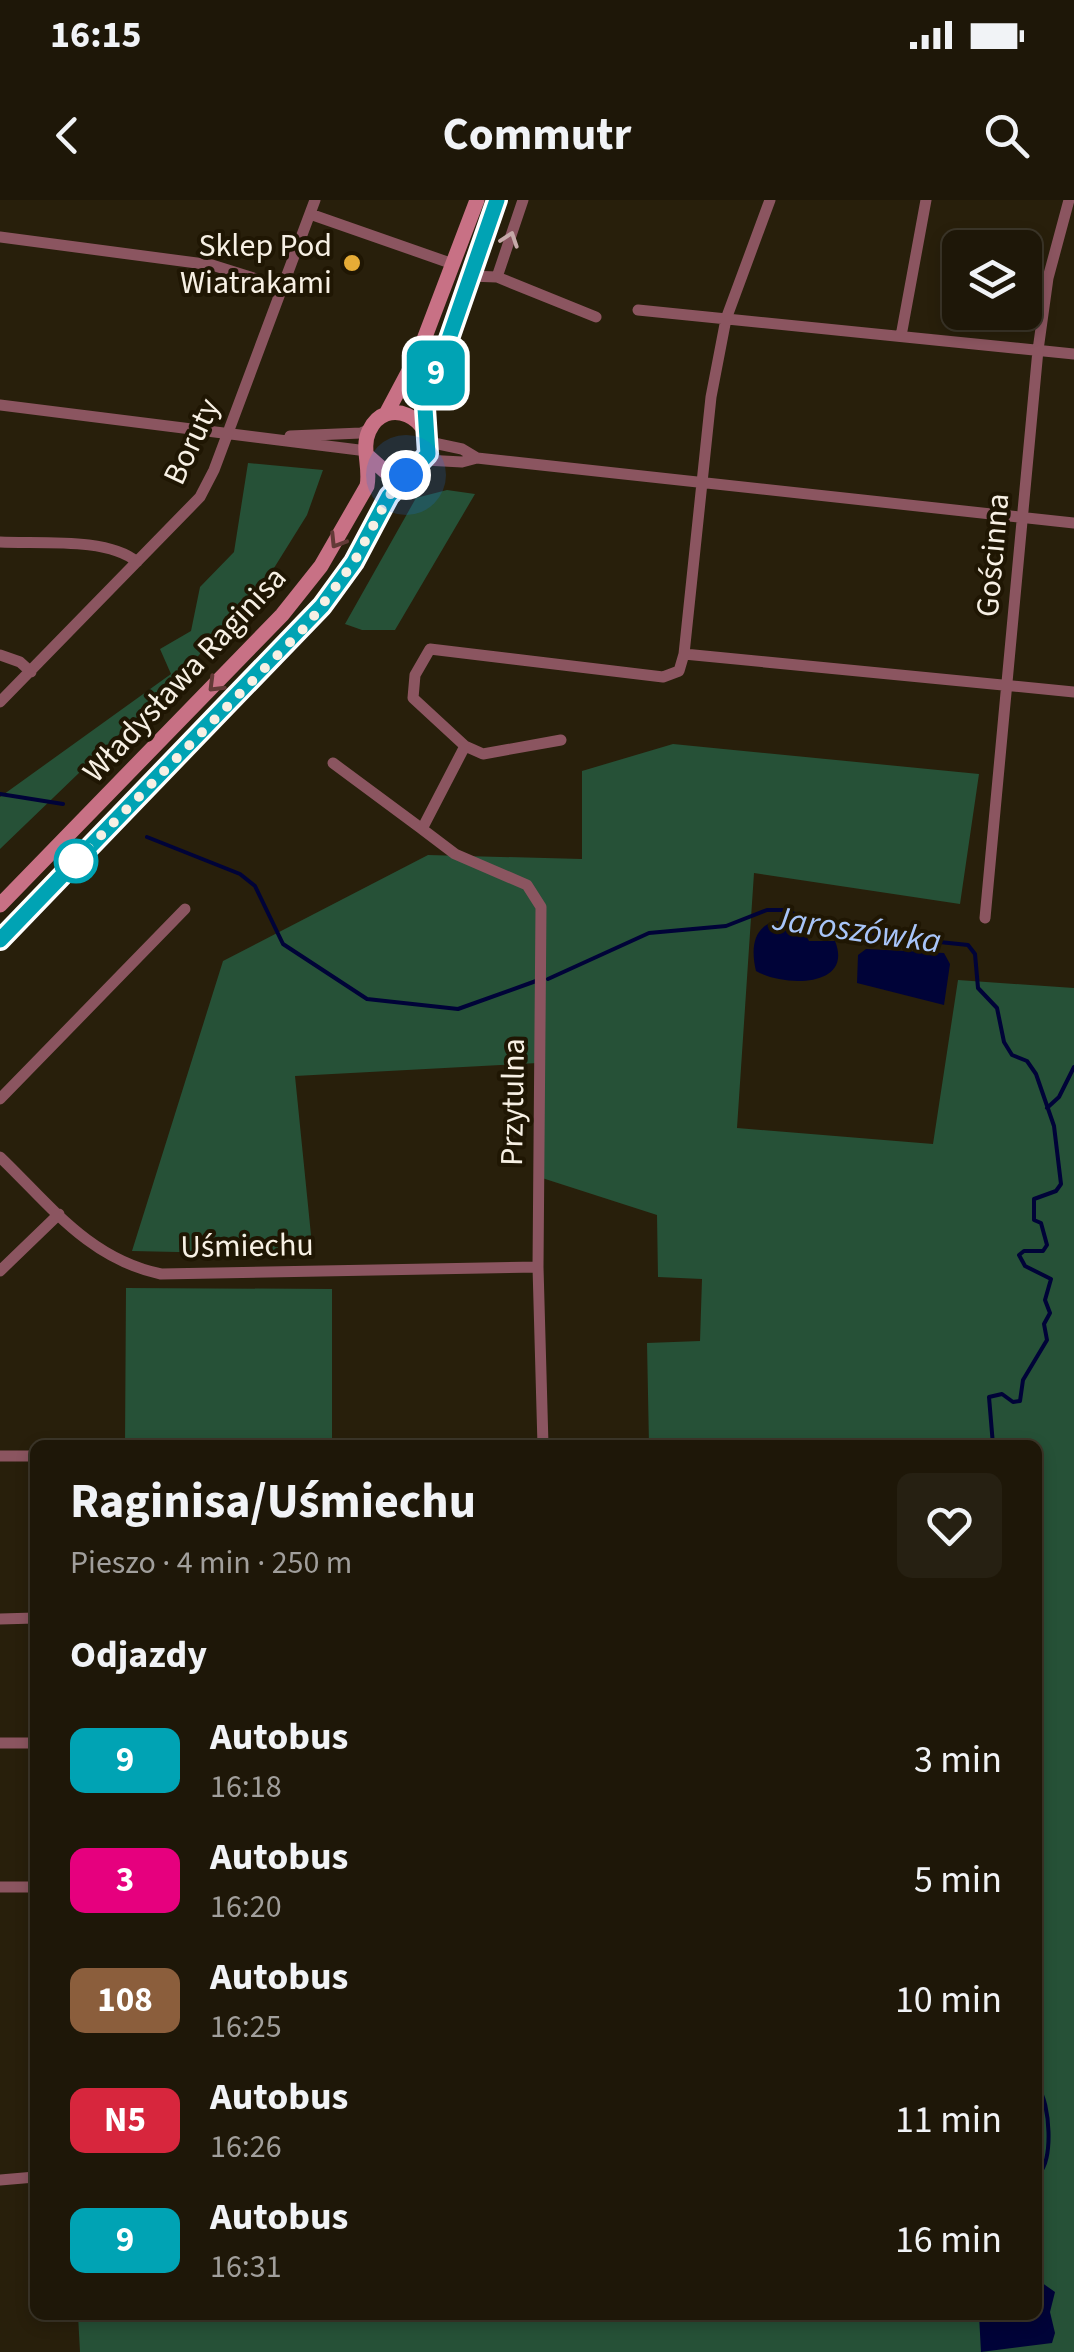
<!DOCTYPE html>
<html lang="pl">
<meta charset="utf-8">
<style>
body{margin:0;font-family:"Source Sans 3",sans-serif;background:#262012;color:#f1f3f6;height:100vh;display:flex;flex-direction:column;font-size:38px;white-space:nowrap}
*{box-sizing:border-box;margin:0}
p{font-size:32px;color:#a19f9c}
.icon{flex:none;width:55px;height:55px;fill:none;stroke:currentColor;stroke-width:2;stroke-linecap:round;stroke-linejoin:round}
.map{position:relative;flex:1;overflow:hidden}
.details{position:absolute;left:30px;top:1240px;width:1012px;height:880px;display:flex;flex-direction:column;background:#1e1708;border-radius:15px;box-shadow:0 5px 15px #0003,0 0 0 2px #3c3629}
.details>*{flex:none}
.badge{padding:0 20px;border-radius:15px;font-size:35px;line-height:65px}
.buttons{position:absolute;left:942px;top:30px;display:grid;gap:20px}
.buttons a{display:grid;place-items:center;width:100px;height:100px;border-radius:15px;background:#1e1708;box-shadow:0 5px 15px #0003,0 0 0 2px #3c3629;font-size:50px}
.you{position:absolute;width:50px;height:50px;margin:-25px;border:8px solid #fff;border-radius:50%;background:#1a73e8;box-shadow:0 0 0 15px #1a73e833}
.map>.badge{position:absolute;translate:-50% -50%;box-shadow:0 0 0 5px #fff}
h2{padding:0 40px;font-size:38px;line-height:90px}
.round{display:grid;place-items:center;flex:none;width:105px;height:105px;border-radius:15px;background:#262012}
.headline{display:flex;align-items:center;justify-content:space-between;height:170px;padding:0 40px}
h1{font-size:48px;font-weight:700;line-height:75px}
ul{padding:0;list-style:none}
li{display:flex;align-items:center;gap:30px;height:120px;padding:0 40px}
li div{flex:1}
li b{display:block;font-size:38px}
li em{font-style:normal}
li .badge{min-width:110px;font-weight:700;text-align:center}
.status{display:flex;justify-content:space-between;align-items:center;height:70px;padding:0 50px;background:#1e1708;direction:ltr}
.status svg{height:28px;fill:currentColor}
header{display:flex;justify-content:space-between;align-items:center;height:130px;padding:0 40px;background:#1e1708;font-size:45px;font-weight:700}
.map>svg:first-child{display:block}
.green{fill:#265137}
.water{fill:#000338}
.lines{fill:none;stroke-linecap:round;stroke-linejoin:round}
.stream{stroke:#000338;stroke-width:4}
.street{stroke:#8b5560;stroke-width:11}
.secondary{stroke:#c87185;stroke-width:15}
.oneway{stroke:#c6aaa9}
.oneway2{stroke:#633a37}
.line-casing{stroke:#fff;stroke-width:22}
.line{stroke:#00a3b4;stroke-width:15}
.walk{stroke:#f7f0e4;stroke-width:10;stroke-dasharray:0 18}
.poi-dot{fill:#e6ac36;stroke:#1f1603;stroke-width:4}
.stop-dot{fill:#fff;stroke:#00a3b4;stroke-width:5}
.labels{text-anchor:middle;stroke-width:8;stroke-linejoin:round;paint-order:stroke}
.poi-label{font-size:32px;fill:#f7f0e4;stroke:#1f1603;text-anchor:end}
.street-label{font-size:32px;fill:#f7f0e4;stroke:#1f1603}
.water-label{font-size:35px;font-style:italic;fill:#a8c5f9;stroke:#1f1603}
</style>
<div class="status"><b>16:15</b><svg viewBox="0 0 49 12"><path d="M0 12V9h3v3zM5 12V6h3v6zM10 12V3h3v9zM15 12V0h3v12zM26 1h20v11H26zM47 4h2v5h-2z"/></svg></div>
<header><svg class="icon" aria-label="back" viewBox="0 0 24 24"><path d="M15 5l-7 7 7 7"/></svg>Commutr<svg class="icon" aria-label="search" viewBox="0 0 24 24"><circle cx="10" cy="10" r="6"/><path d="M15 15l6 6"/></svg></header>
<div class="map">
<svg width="1074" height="2152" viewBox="0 0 1074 2152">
<rect width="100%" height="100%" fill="#281f0b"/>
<path class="green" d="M 248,263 L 323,270 L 307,315 L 274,368 L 187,469 L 0,649 L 0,597 L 171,474 L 160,449 L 191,431 L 200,387 L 234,352 Z
M 447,290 L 475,294 L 395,430 L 362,430 L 345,424 L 416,298 Z
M 673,544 L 979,574 L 960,704 L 754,673 L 737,928 L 933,944 L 958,780 L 1074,788 L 1074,2152 L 80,2152 L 78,2115 L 1038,2115 L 1038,1245 L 649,1245 L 647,1143 L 700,1141 L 702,1079 L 658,1077 L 657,1015 L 539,977 L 538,863 L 295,876 L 313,1055 L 132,1051 L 223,761 L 428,655 L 582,659 L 582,571 Z
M 126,1088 L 332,1089 L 332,1243 L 125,1245 Z"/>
<path class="water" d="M 776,721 L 802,728 L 809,741 L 835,741 C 854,788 783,787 756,771 C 751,750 752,727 776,721 Z
M 866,749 L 944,753 L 950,764 L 944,805 L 857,783 L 858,755 Z
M 1038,2080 L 1055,2092 L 1050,2112 L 1055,2133 L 1052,2143 L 981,2152 L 979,2115 L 1038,2115 Z"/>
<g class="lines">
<path class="stream" d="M 0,594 L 63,604
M 147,637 L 240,674 L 255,686 L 283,744 L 367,799 L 458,809 L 536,781
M 548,779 L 649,733 L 726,726 L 767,710 L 782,710 L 838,727 L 892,737 L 968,745 L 975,754 L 978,788 L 997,808 L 1004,842 L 1012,855 L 1027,861 L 1036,874 L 1054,926 L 1061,984 L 1056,991 L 1034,999 L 1034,1020 L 1041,1023 L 1047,1045 L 1043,1051 L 1024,1051 L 1019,1055 L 1025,1066 L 1051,1079 L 1045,1100 L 1050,1113 L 1044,1124 L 1047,1140 L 1023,1180 L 1020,1201 L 1013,1202 L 1002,1194 L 989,1197 L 993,1245
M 1047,908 L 1059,897 L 1074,867
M 1038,1888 C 1050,1901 1054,1964 1038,1974"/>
<path class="street" d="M 310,14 L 453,64
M 0,37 L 212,65 L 282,87
M 470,76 L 497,77 L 596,117
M 497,77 L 523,0
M 638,110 L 1074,154
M 901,136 L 926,0
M 0,205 L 367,251
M 290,236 L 361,233 L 370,229
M 429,242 L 462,249 L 477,258
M 425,260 L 462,262 L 477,258 L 1074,323
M 0,342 C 38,344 108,337 137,362
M 684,454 L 1074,492
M 0,455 L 20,462 L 31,472
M 0,502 L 200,297 L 214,270 L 315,0
M 561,540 L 483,554 L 465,546 L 413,498 L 415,475 L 430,449 L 663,477 L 679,471 L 684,454 L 711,197 L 726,119 L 770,0
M 333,563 L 422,629 L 465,546
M 422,629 L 455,654 L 527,685 L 541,707 L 538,1067 L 543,1245
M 985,718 L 1038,150 L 1048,78 L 1069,0
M 0,899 L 185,709
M 0,957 C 50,1005 89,1059 161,1074 L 538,1067
M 0,1071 L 59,1014
M 0,1256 L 35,1256
M 0,1419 L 35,1418
M 0,1543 L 35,1543
M 0,1687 L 35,1687
M 0,1980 L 35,1977"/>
<path class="secondary" d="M 386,214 L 420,150 L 477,0
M 424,226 L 431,190 L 497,0
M 0,705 L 282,415 L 321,366 L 367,286 C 371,268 361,248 369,231 C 386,194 435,218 428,255 L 410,273 L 388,274 L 369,257
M 0,740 L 307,424 L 354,362 L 389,296 L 406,275"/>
</g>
<defs><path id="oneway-chevron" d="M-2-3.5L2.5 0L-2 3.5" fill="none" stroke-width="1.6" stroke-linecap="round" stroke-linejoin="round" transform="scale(2.5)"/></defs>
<use class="oneway" href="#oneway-chevron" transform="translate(510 39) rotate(-71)"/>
<g class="oneway2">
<use href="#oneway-chevron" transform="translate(337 341) rotate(122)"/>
<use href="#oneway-chevron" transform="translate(215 485) rotate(135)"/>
</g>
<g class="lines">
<g class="line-casing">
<path id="line" d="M 0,740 L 322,406 L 354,362 L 389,296 L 428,254 L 425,208 L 497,0"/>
</g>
<use href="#line" class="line"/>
<path class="walk" d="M 76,661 L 308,424 L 354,362 L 389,296 L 406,275"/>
</g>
<circle class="poi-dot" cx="352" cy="63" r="10"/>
<circle class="stop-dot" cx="76" cy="661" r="20"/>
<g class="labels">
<g class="poi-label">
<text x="332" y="56">Sklep Pod<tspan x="332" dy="37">Wiatrakami</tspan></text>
</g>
<g class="street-label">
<text transform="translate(191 241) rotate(-65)" y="11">Boruty</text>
<text transform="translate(992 355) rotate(-85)" y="11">Gościnna</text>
<text transform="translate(184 474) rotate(-47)" y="11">Władysława Raginisa</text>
<text transform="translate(512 902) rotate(-89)" y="11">Przytulna</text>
<text transform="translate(247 1045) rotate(-1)" y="11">Uśmiechu</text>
</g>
<g class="water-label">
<text transform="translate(857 729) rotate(8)" y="12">Jaroszówka</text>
</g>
</g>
</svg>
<div class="buttons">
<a><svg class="icon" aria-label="layers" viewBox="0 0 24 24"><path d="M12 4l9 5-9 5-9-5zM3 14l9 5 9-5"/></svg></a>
</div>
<div class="you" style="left:406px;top:275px"></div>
<b class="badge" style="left:436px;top:173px;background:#00a3b4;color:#fff">9</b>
<section class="details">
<div class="headline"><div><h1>Raginisa/Uśmiechu</h1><p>Pieszo · 4 min · 250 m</p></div><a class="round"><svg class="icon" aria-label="heart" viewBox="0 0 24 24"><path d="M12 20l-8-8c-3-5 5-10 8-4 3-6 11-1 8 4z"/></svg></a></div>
<h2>Odjazdy</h2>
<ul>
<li><span class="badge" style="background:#00a3b4;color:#fff">9</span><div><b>Autobus</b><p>16:18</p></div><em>3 min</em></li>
<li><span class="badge" style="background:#e6007e;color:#fff">3</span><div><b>Autobus</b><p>16:20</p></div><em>5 min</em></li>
<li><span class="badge" style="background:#8b5e3c;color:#fff">108</span><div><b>Autobus</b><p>16:25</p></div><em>10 min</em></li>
<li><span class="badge" style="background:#d7263d;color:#fff">N5</span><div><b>Autobus</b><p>16:26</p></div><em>11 min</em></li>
<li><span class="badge" style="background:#00a3b4;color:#fff">9</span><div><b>Autobus</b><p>16:31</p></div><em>16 min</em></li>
</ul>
</section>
</div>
